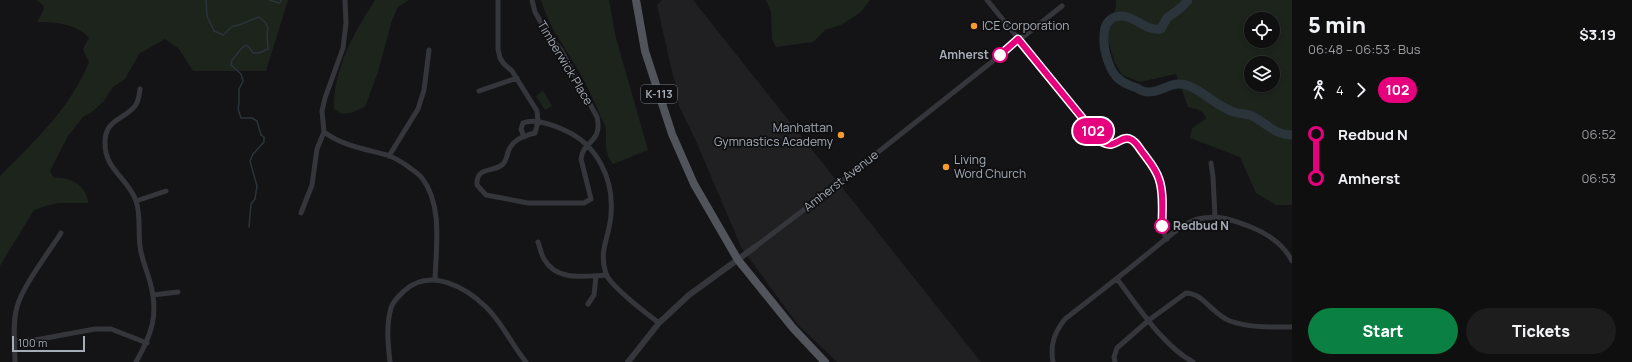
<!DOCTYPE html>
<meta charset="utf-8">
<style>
body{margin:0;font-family:Manrope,sans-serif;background:#1d1d1e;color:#f1f3f6;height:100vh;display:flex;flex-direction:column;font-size:15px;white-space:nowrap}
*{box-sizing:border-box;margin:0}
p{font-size:13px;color:#9b9c9f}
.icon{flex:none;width:22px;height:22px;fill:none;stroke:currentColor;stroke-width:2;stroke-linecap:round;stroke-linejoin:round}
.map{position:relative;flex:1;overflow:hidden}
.panel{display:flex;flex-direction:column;background:#0f0f10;width:340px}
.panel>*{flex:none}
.badge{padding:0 8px;border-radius:13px;font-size:14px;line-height:26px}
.buttons{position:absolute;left:1244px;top:12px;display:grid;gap:8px}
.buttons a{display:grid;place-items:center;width:36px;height:36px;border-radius:50%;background:#0f0f10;box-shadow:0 2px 6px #0003,0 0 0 1px #2f2f30;font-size:20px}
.scale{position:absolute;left:12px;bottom:10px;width:73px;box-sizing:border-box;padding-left:4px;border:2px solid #a5acb6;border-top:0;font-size:11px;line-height:14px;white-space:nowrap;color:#a5acb6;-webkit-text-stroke:3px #0f0f11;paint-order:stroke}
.map>.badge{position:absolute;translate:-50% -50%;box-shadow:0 0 0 2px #fff}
.legs{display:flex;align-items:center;gap:6px;height:44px;padding:0 16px;font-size:13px}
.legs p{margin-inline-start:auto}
.overview{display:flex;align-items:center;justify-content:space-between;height:68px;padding:0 16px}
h1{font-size:22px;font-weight:800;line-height:30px}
.action{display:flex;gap:8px;margin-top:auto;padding:8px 16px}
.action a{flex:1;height:46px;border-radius:24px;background:#0b8043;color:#fff;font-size:16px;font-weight:800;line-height:46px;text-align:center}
.action a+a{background:#1d1d1e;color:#f1f3f6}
ul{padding:0 16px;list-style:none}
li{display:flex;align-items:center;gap:14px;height:44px;font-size:15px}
li i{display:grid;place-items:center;width:6px;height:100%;margin:0 5px;background:currentColor}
li i::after{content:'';width:10px;height:10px;margin:-5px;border:3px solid;border-radius:50%;background:#0f0f10}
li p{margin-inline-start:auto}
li:first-child i{background:linear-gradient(#0000 50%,currentColor 0)}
li:last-child i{background:linear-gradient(currentColor 50%,#0000 0)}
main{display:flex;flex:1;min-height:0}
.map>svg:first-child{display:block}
.built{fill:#202023}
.green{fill:#1c241c;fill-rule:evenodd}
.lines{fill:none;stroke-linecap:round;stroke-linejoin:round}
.stream{stroke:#2a343a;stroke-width:1.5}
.river{stroke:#2a343a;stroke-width:9}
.minor{stroke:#35363b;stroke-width:5}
.tertiary{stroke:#35363b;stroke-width:6}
.primary{stroke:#51545a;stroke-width:8}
.line-1-casing{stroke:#fff;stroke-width:9}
.line-1{stroke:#e6007e;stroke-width:6}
.poi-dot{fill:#f49c2e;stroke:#0f0f11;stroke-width:1.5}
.stop-1-dot{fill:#fff;stroke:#e6007e;stroke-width:2}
.labels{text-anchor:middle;stroke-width:3.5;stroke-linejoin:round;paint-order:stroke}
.shield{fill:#0f0f11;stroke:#787d84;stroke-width:1}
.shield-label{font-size:11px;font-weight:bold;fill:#a5acb6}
.poi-label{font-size:12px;fill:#a5acb6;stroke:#0f0f11;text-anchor:start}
.stop-label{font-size:12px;font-weight:bold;fill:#a5acb6;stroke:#0f0f11;text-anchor:end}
.street-label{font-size:12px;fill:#a5acb6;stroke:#0f0f11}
</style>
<main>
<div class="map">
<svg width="1292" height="362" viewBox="0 0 1292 362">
<rect width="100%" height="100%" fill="#141416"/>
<path class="built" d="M 662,0 L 693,0 L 981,362 L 837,362 L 798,325 L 741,247 L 696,141 L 679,106 L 677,89 L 672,72 L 657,5 Z"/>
<path class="green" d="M 36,0 L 288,0 L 266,71 L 193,71 L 179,49 L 165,39 L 139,54 L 125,79 L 113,87 L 104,101 L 92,112 L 83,117 L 68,136 L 50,171 L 54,178 C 69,176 88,186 88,203 L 59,203 L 49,205 L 34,210 L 0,266 L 0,176 C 34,142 71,107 89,62 L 83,49 L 89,38 C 77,24 55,22 37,22 L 44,9 L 43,5 Z
M 375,0 L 409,0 L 398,7 L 392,20 L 378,72 L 365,107 L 351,113 L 342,114 L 334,109 C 333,70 354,32 375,0 Z
M 541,0 L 609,0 L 616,38 L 648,150 L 613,164 C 604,153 606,143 606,129 C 605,125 602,119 600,115 C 593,98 585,81 575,65 C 562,43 548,25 541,0 Z
M 766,0 L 870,0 L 861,12 L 841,25 L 825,30 L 813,42 L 776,47 L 772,39 L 771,12 Z
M 1116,0 L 1292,0 L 1292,205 L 1276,205 L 1256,193 L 1240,157 L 1190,138 L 1192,128 L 1206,119 C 1205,110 1195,109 1188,107 L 1176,74 L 1140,82 L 1122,75 L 1115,63 L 1107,38 L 1116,6 ZM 1251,19 L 1273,19 L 1273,41 L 1251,41 ZM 1251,63 L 1273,63 L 1273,85 L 1251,85 Z
M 543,91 L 552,106 L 545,110 L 536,96 Z"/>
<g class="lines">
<path class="stream" d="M 206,0 L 207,16 L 214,31 L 223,35 L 233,26 C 238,27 252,19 259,17 L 265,22 L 268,28 L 267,34 L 268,49 L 259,53 L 253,53 L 249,47 L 246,45 C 240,48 237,55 232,60 L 231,65 L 241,74 L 243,81 L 239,89 L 239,103 L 238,109 L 241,118 L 252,118 L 257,121 L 261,135 L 264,137 L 264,142 L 253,154 L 250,161 L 257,186 L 255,199 L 251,204 L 249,227
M 269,0 L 280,3 L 281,0"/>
<path class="river" d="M 1188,0 L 1182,7 L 1167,18 L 1161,29 C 1144,32 1132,11 1115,17 C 1107,20 1104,27 1104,36 C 1103,49 1109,72 1120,80 C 1125,84 1131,86 1137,88 C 1140,90 1145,92 1148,92 C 1164,92 1172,79 1189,86 C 1204,92 1216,105 1231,111 C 1237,114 1245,113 1252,116 C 1267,123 1274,135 1292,135"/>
<path class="minor" d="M 345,0 L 346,23 L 343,48 L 325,98 L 322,111 L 324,132 C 343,146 365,149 387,155 C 393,157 400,161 406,165 C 411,169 418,173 422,178 C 443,205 436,248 435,280
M 498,0 L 498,49 L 500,58 L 504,64 L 512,71 L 537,111 L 538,122 L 535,133 C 523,136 512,140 508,152 C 507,156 506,161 503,164 C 495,173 476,165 477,185 L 486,195 L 528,203 L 584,203 L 591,199 L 581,159 C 583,140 603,143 597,117 L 561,50 L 548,35 L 535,12 L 532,0
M 987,0 L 1102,142 C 1116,150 1119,135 1130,139 C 1136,141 1140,149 1144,155 C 1150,163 1157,171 1160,181 C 1165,199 1156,223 1167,239
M 479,91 L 517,78
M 524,137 L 521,129 L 523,123 C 535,118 553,125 564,130 C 597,144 614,179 611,214 C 610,236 598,250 606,274 C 612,288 646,313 659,323
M 389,156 L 418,109 L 424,90 L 429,50
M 1211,163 L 1213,177 L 1215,217
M 136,201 L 166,191
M 301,213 L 312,185 L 317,149 L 324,132
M 538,242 C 540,247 541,254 544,259 C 557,282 585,276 607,275
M 755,247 L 843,180 L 1062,6
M 1117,279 C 1138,306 1162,345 1193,362
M 153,295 L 178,292
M 588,304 L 594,295 L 596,276
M 15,341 L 35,340 L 95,329 L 111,329 L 147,343
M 15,362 C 15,344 12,324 17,307 C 22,287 49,252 61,233
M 136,362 C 152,334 159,314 150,282 C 147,270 141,258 140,246 C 138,232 141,215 136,201 C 129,179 105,170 105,144 C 104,119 124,120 135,106 C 139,101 139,95 140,89
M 390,362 C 388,345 386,325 391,308 C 393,301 399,296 404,291 C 430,267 466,287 487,308 C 503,324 512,345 526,362
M 1053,362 C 1050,345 1054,333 1065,319 C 1092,298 1119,277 1146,255 C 1162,243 1179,225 1198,219 C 1218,214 1233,220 1251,227 C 1268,234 1284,245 1292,261
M 1115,362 L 1114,357 L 1117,348 L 1149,320 L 1186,293 C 1203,293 1212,314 1230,321 C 1250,328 1271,327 1292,327"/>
<path class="tertiary" d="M 628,362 L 659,323 L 689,295 L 755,247"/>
<path class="primary" d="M 636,0 L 645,51 L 672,134 L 694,184 L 738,260 L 793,328 L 825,362"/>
</g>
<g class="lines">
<g class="line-1-casing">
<path id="line-1" d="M 1000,55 L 1018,39 L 1102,142 C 1116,150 1120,135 1130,139 C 1136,141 1139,148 1143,153 C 1149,161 1156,169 1159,179 C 1164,193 1162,211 1162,226"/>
</g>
<use href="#line-1" class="line-1"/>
</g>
<g class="poi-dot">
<circle cx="974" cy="26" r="4"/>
<circle cx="841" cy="135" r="4"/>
<circle cx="946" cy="167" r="4"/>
</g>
<g class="stop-1-dot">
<circle cx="1000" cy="55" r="7"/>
<circle cx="1162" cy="226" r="7"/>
</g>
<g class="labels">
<rect class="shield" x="641" y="85" width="36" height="18" rx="3"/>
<g class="shield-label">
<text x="659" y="98">K-113</text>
</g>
<g class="poi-label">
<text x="982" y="30">ICE Corporation</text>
<text x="833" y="132" text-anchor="end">Manhattan<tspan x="833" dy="14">Gymnastics Academy</tspan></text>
<text x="954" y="164">Living<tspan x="954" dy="14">Word Church</tspan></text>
</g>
<g class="stop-label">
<text x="989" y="59">Amherst</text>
<text x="1173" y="230" text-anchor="start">Redbud N</text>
</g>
<g class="street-label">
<text transform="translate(565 63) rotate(59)" y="4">Timberwick Place</text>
<text transform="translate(841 181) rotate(-38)" y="4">Amherst Avenue</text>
</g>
</g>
</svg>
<div class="buttons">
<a><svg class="icon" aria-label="locate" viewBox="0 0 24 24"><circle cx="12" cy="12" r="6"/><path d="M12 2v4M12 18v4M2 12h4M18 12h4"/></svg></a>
<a><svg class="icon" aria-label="layers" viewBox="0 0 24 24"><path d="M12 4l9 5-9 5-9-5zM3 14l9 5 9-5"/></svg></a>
</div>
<div class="scale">100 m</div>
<b class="badge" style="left:1093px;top:131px;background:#e6007e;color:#fff">102</b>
</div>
<section class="panel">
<div class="overview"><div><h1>5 min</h1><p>06:48 – 06:53 · Bus</p></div><b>$3.19</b></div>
<div class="legs"><svg class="icon" aria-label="walk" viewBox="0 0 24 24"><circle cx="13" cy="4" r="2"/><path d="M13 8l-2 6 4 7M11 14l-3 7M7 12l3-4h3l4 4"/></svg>4<svg class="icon" aria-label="forward" viewBox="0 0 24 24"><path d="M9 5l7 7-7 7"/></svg><b class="badge" style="background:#e6007e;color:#fff">102</b></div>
<ul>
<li><i style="color:#e6007e"></i><b>Redbud N</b><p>06:52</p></li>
<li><i style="color:#e6007e"></i><b>Amherst</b><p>06:53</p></li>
</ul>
<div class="action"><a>Start</a><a>Tickets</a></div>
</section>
</main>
